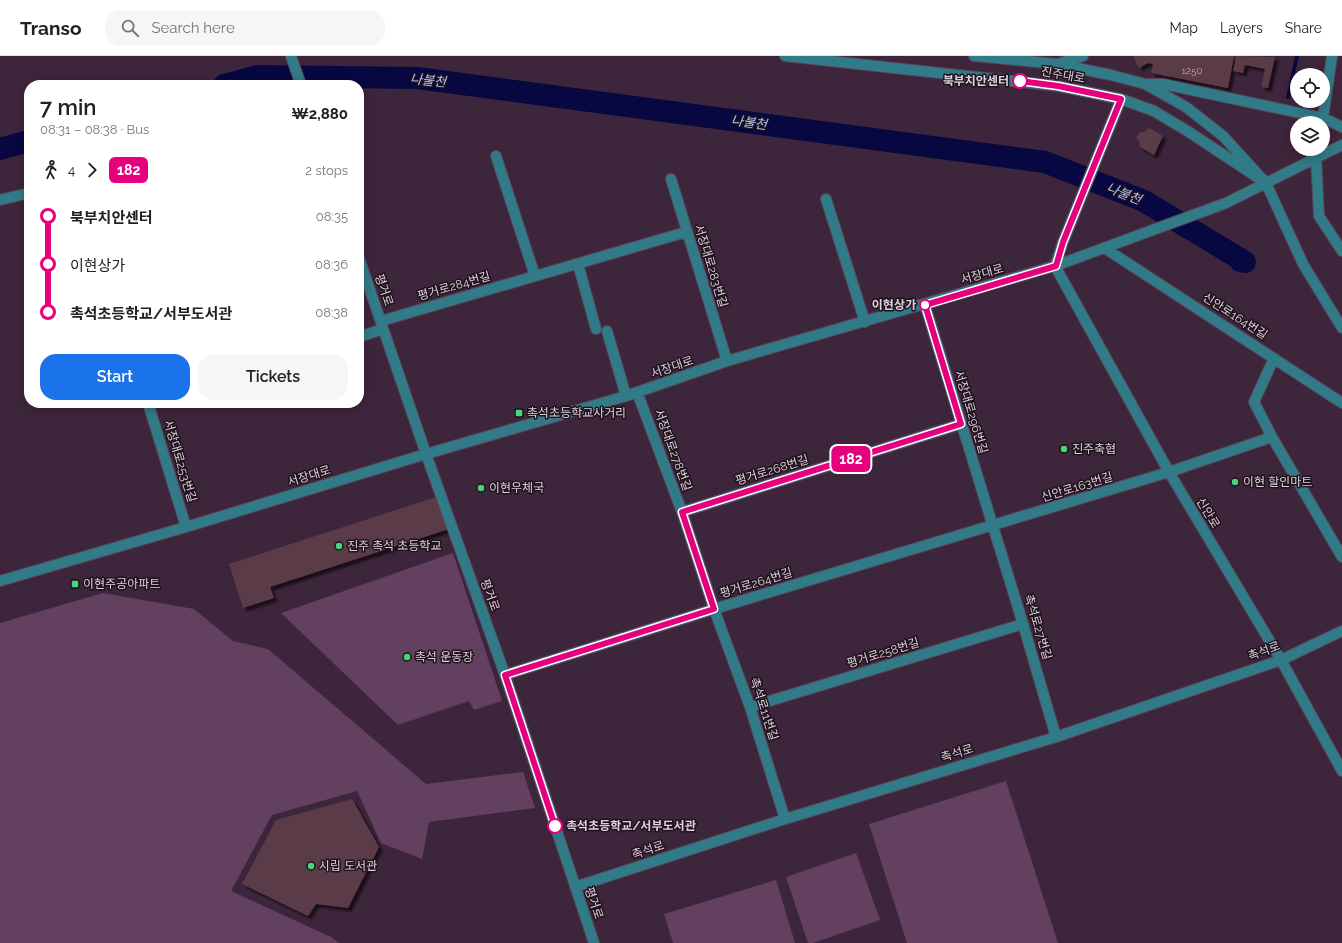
<!DOCTYPE html>
<meta charset="utf-8">
<style>
body{margin:0;font-family:Raleway,"Noto Sans KR",sans-serif;background:#f6f6f6;color:#202124;height:100vh;display:flex;flex-direction:column;font-size:15px;white-space:nowrap}
*{box-sizing:border-box;margin:0}
p{font-size:13px;color:#757577}
.icon{flex:none;width:22px;height:22px;fill:none;stroke:currentColor;stroke-width:2;stroke-linecap:round;stroke-linejoin:round}
.map{position:relative;flex:1;overflow:hidden}
.details{position:absolute;left:24px;top:24px;width:340px;height:328px;display:flex;flex-direction:column;background:#fff;border-radius:16px;box-shadow:0 2px 10px #0003}
.details>*{flex:none}
.badge{padding:0 8px;border-radius:6px;font-size:14px;line-height:26px}
.controls{position:absolute;left:1290px;top:12px;display:grid;gap:8px}
.controls a{display:grid;place-items:center;width:40px;height:40px;border-radius:50%;background:#fff;box-shadow:0 2px 10px #0003;font-size:20px}
.map>.badge{position:absolute;translate:-50% -50%;box-shadow:0 0 0 2px #fff}
.legs{display:flex;align-items:center;gap:6px;height:44px;padding:0 16px;font-size:13px}
.legs p{margin-inline-start:auto}
.headline{display:flex;align-items:center;justify-content:space-between;height:68px;padding:0 16px}
h1{font-size:22px;font-weight:600;line-height:30px}
.button{display:flex;gap:8px;margin-top:auto;padding:8px 16px}
.button a{flex:1;height:46px;border-radius:16px;background:#1a73e8;color:#fff;font-size:16px;font-weight:600;line-height:46px;text-align:center}
.button a+a{background:#f6f6f6;color:#202124}
ul{padding:0 16px;list-style:none}
li{display:flex;align-items:center;gap:14px;height:48px;font-size:15px}
li i{display:grid;place-items:center;width:6px;height:100%;margin:0 5px;background:currentColor}
li i::after{content:'';width:10px;height:10px;margin:-5px;border:3px solid;border-radius:50%;background:#fff}
li p{margin-inline-start:auto}
li:first-child i{background:linear-gradient(#0000 50%,currentColor 0)}
li:last-child i{background:linear-gradient(currentColor 50%,#0000 0)}
header{display:flex;align-items:center;gap:24px;box-sizing:border-box;height:56px;padding:0 20px;background:#fff;border-bottom:1px solid #e0e0e0}
header strong{font-size:19px}
nav{display:flex;gap:22px;margin-inline-start:auto;font-size:14px}
.search{width:280px;height:36px;background:#f6f6f6;display:flex;align-items:center;gap:10px;box-sizing:border-box;padding:0 14px;border-radius:16px;color:#757577;font-size:15px}
.map>svg:first-child{display:block}
.green{fill:#644060}
.lines{fill:none;stroke-linecap:round;stroke-linejoin:round}
.stream{stroke:#070741;stroke-width:3.5}
.river{stroke:#070741;stroke-width:22}
.building{fill:#5b3a49;filter:url(#shadow)}
.minor-casing{stroke:#5a4458;stroke-width:12}
.minor{stroke:#317a87;stroke-width:10}
.line-1-casing{stroke:#fff;stroke-width:9}
.line-1{stroke:#e6007e;stroke-width:6}
.stop-1-dot{fill:#fff;stroke:#e6007e;stroke-width:2}
.poi-dot{fill:#48d778;stroke:#1e121c;stroke-width:1.5}
.labels{text-anchor:middle;stroke-width:3;stroke-linejoin:round;paint-order:stroke}
.number-label{font-size:10px;fill:#bfaab8}
.street-label{font-size:12px;fill:#e0cfdd;stroke:#1e121c}
.stop-label{font-size:12px;font-weight:bold;fill:#e0cfdd;stroke:#1e121c;text-anchor:end}
.poi-label{font-size:12px;fill:#e0cfdd;stroke:#1e121c;text-anchor:start}
.water-label{font-size:13px;font-style:italic;fill:#afc1f8;stroke:#1e121c}
</style>
<header>
<strong>Transo</strong>
<div class="search"><svg class="icon" aria-label="search" viewBox="0 0 24 24"><circle cx="10" cy="10" r="6"/><path d="M15 15l6 6"/></svg>Search here</div>
<nav><a>Map</a><a>Layers</a><a>Share</a></nav>
</header>
<div class="map">
<svg width="1342" height="887" viewBox="0 0 1342 887">
<defs>
<filter id="shadow"><feDropShadow dx="3.5" dy="3.5" stdDeviation="1" flood-color="#0009"/></filter>
</defs>
<rect width="100%" height="100%" fill="#3d253b"/>
<path class="green" d="M 453,497 L 502,645 L 474,654 L 469,645 L 398,669 L 281,557 Z
M 103,537 L 194,553 L 233,585 L 268,593 L 426,728 L 523,716 L 535,752 L 429,766 L 422,803 L 381,787 L 357,735 L 272,759 L 231,835 L 331,881 L 339,887 L 0,887 L 0,567 Z
M 1006,725 L 1058,887 L 907,887 L 869,768 Z
M 856,797 L 880,864 L 813,887 L 808,887 L 786,821 Z
M 776,824 L 795,887 L 673,887 L 664,858 Z"/>
<g class="lines">
<path class="stream" d="M 1288,41 L 1297,0"/>
<path class="river" d="M 224,29 L 257,20 L 417,22 L 1045,106 L 1144,145 L 1245,206 L 1240,205
M 0,93 L 29,85"/>
</g>
<path class="building" d="M 1133,0 L 1234,0 L 1228,32 L 1151,17 L 1153,8 L 1148,7 L 1139,12 Z
M 1236,0 L 1275,1 L 1268,32 L 1261,31 L 1265,13 L 1245,9 L 1243,17 L 1233,15 Z
M 1149,72 L 1163,80 L 1154,99 L 1140,91 L 1139,84 L 1136,82 L 1140,76 L 1144,76 Z
M 439,440 L 449,473 L 270,531 L 274,542 L 243,552 L 229,508 Z
M 352,743 L 379,791 L 348,852 L 316,848 L 308,860 L 242,828 L 276,764 Z"/>
<g class="lines">
<g class="minor-casing">
<path id="minor" d="M 291,0 L 301,29
M 785,0 L 1058,30 L 1121,43 L 1154,55 L 1189,76 L 1266,127
M 974,0 L 1057,8 L 1111,19 L 1145,28 L 1186,51 L 1223,80 L 1266,127 L 1303,208 L 1342,272
M 1058,8 L 1083,0
M 1147,28 L 1163,28 L 1323,62 L 1342,71
M 1121,43 L 1063,186 L 1055,210 L 1169,416 L 1281,604 L 1342,715
M 1323,62 L 1332,0
M 496,100 L 535,220
M 1316,101 L 1319,160 L 1342,195
M 671,123 L 727,305
M 826,143 L 865,266
M 0,144 L 29,137
M 1106,193 L 1342,347
M 359,202 L 426,398 L 505,619 L 594,887
M 578,208 L 596,273
M 925,249 L 1023,568 L 1056,681
M 381,265 L 686,176
M 607,275 L 626,340
M 359,281 L 383,273
M 1274,302 L 1254,346 L 1272,381 L 1342,501
M 637,336 L 682,456 L 714,553 L 750,651 L 785,763
M 148,347 L 186,471
M 682,456 L 961,368
M 0,525 L 186,471 L 426,398 L 626,340 L 727,305 L 1055,210 L 1226,147 L 1342,89
M 505,619 L 714,553 L 1169,416 L 1272,381
M 750,651 L 1023,568
M 575,831 L 785,763 L 1056,681 L 1281,604 L 1342,575"/>
</g>
<use href="#minor" class="minor"/>
</g>
<g class="lines">
<g class="line-1-casing">
<path id="line-1" d="M 555,770 L 505,619 L 714,553 L 682,456 L 961,368 L 925,249 L 1056,210 L 1063,186 L 1121,43 L 1058,30 L 1020,25"/>
</g>
<use href="#line-1" class="line-1"/>
</g>
<g class="stop-1-dot">
<circle cx="1020" cy="25" r="7"/>
<circle cx="925" cy="249" r="5"/>
<circle cx="555" cy="770" r="7"/>
</g>
<g class="poi-dot">
<rect x="515" y="353" width="8" height="8" rx="2"/>
<circle cx="1064" cy="393" r="4"/>
<circle cx="1235" cy="426" r="4"/>
<circle cx="481" cy="432" r="4"/>
<circle cx="339" cy="490" r="4"/>
<rect x="71" y="524" width="8" height="8" rx="2"/>
<circle cx="407" cy="601" r="4"/>
<circle cx="311" cy="810" r="4"/>
</g>
<g class="labels">
<g class="number-label">
<text x="1192" y="18">1250</text>
</g>
<g class="street-label">
<text transform="translate(1063 19) rotate(10)" y="4">진주대로</text>
<text transform="translate(711 210) rotate(73)" y="4">서장대로283번길</text>
<text transform="translate(982 218) rotate(-16)" y="4">서장대로</text>
<text transform="translate(454 230) rotate(-16)" y="4">평거로284번길</text>
<text transform="translate(384 234) rotate(71)" y="4">평거로</text>
<text transform="translate(1235 260) rotate(33)" y="4">신안로164번길</text>
<text transform="translate(672 311) rotate(-19)" y="4">서장대로</text>
<text transform="translate(971 356) rotate(73)" y="4">서장대로296번길</text>
<text transform="translate(673 394) rotate(70)" y="4">서장대로278번길</text>
<text transform="translate(180 405) rotate(73)" y="4">서장대로253번길</text>
<text transform="translate(772 414) rotate(-17)" y="4">평거로268번길</text>
<text transform="translate(309 420) rotate(-17)" y="4">서장대로</text>
<text transform="translate(1077 431) rotate(-17)" y="4">신안로163번길</text>
<text transform="translate(1208 457) rotate(59)" y="4">신안로</text>
<text transform="translate(756 527) rotate(-17)" y="4">평거로264번길</text>
<text transform="translate(490 539) rotate(70)" y="4">평거로</text>
<text transform="translate(1038 571) rotate(73)" y="4">촉석로27번길</text>
<text transform="translate(1264 595) rotate(-20)" y="4">촉석로</text>
<text transform="translate(883 597) rotate(-17)" y="4">평거로258번길</text>
<text transform="translate(764 653) rotate(72)" y="4">촉석로11번길</text>
<text transform="translate(957 697) rotate(-17)" y="4">촉석로</text>
<text transform="translate(648 794) rotate(-18)" y="4">촉석로</text>
<text transform="translate(594 847) rotate(71)" y="4">평거로</text>
</g>
<g class="stop-label">
<text x="1009" y="29">북부치안센터</text>
<text x="916" y="253">이현상가</text>
<text x="566" y="774" text-anchor="start">촉석초등학교/서부도서관</text>
</g>
<g class="poi-label">
<text x="527" y="361">촉석초등학교사거리</text>
<text x="1072" y="397">진주축협</text>
<text x="1243" y="430">이현 할인마트</text>
<text x="489" y="436">이현우체국</text>
<text x="347" y="494">진주 촉석 초등학교</text>
<text x="83" y="532">이현주공아파트</text>
<text x="415" y="605">촉석 운동장</text>
<text x="319" y="814">시립 도서관</text>
</g>
<g class="water-label">
<text transform="translate(428 24) rotate(6)" y="5">나불천</text>
<text transform="translate(749 66) rotate(8)" y="5">나불천</text>
<text transform="translate(1124 137) rotate(22)" y="5">나불천</text>
</g>
</g>
</svg>
<div class="controls">
<a><svg class="icon" aria-label="locate" viewBox="0 0 24 24"><circle cx="12" cy="12" r="6"/><path d="M12 2v4M12 18v4M2 12h4M18 12h4"/></svg></a>
<a><svg class="icon" aria-label="layers" viewBox="0 0 24 24"><path d="M12 4l9 5-9 5-9-5zM3 14l9 5 9-5"/></svg></a>
</div>
<b class="badge" style="left:851px;top:403px;background:#e6007e;color:#fff">182</b>
<section class="details">
<div class="headline"><div><h1>7 min</h1><p>08:31 – 08:38 · Bus</p></div><b>₩2,880</b></div>
<div class="legs"><svg class="icon" aria-label="walk" viewBox="0 0 24 24"><circle cx="13" cy="4" r="2"/><path d="M13 8l-2 6 4 7M11 14l-3 7M7 12l3-4h3l4 4"/></svg>4<svg class="icon" aria-label="forward" viewBox="0 0 24 24"><path d="M9 5l7 7-7 7"/></svg><b class="badge" style="background:#e6007e;color:#fff">182</b><p>2 stops</p></div>
<ul>
<li><i style="color:#e6007e"></i><b>북부치안센터</b><p>08:35</p></li>
<li><i style="color:#e6007e"></i><span>이현상가</span><p>08:36</p></li>
<li><i style="color:#e6007e"></i><b>촉석초등학교/서부도서관</b><p>08:38</p></li>
</ul>
<div class="button"><a>Start</a><a>Tickets</a></div>
</section>
</div>
